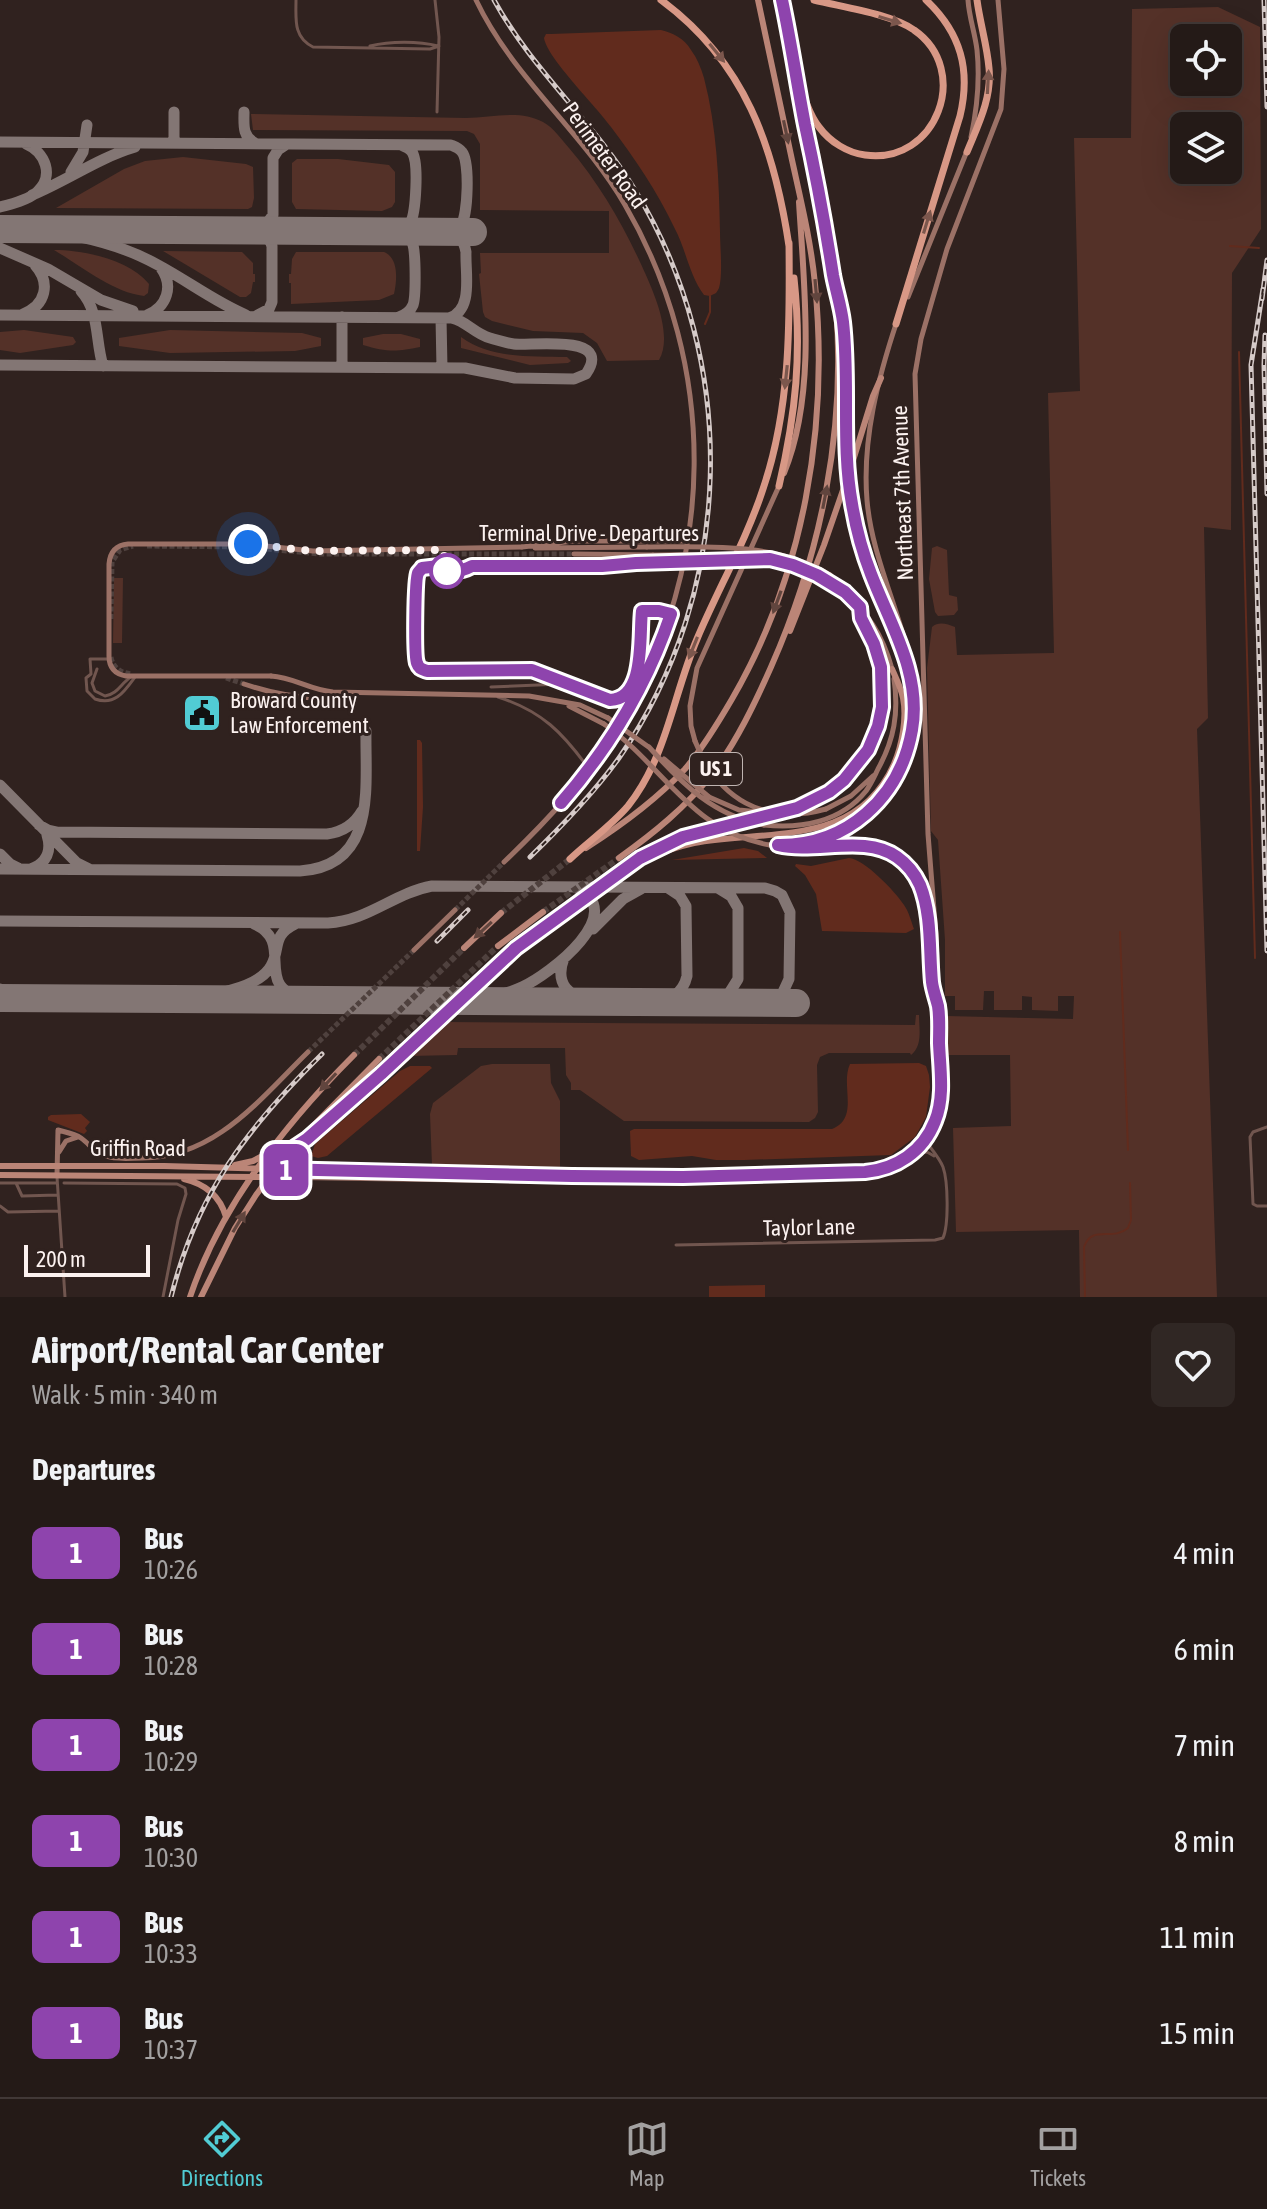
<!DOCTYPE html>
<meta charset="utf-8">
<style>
body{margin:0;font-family:"Asap Condensed",sans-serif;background:#302724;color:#f1f3f6;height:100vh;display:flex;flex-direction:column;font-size:30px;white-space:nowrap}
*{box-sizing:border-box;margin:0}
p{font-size:26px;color:#a3a1a1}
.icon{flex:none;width:44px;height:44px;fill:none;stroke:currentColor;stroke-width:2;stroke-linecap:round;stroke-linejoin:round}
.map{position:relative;height:1297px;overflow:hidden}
.sheet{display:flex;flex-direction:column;background:#241a17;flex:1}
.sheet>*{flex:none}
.badge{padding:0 16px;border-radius:12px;font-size:28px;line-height:52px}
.tools{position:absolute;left:1170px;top:24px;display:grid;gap:16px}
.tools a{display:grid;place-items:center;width:72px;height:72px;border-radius:12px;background:#241a17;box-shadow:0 8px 32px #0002,0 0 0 2px #413836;font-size:40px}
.scale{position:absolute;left:24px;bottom:20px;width:126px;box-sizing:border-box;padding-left:8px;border:4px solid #fcf2f0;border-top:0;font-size:22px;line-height:28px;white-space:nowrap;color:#fcf2f0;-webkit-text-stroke:6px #30221f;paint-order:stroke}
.you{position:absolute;width:40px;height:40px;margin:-20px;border:6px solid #fff;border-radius:50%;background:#1a73e8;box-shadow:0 0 0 12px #1a73e833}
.map>.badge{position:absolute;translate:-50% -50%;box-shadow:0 0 0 4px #fff}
h2{padding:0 32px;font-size:30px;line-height:72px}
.round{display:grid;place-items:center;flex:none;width:84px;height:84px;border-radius:12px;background:#302724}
.head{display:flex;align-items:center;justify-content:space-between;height:136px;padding:0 32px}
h1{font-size:38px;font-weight:700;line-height:60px}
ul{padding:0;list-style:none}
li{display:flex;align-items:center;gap:24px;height:96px;padding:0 32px}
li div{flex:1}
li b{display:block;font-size:30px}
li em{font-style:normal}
li .badge{min-width:88px;font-weight:700;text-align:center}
.tab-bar{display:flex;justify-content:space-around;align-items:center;height:112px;border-top:2px solid #413836;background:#241a17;font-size:22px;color:#a3a1a1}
.tab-bar a{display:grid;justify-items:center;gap:4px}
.tab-bar .selected{color:#51ccd4}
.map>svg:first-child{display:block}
.green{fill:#543128;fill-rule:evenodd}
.water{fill:#612b1d}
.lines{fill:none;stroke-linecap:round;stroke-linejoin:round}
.stream{stroke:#612b1d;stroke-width:2}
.taxiway{stroke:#837674;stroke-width:11}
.runway{stroke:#837674;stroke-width:28}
.secondary-tunnel{stroke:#4f413e;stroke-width:5;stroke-dasharray:5 2.5;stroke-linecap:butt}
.primary-tunnel{stroke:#4f413e;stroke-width:6;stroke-dasharray:6 3;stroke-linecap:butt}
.street{stroke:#71564f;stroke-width:3}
.secondary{stroke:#9b7166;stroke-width:5}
.primary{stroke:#bb8577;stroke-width:6}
.highway{stroke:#d89886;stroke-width:7}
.rail-casing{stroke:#d6cbc9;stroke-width:5}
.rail{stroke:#30221f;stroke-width:2;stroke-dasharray:6;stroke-linecap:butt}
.secondary-bridge{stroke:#9b7166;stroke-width:5}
.primary-bridge{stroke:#bb8577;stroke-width:6}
.oneway{fill:#7c574d}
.oneway2{fill:#61453e}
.line-casing{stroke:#fff;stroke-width:18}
.line{stroke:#8e44ad;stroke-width:12}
.walk{stroke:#fcf2f0;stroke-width:8;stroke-dasharray:0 14.4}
.stop-dot{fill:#fff;stroke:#8e44ad;stroke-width:4}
.labels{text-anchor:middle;stroke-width:6;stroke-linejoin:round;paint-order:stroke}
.shield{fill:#30221f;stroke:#bfb4b1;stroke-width:2}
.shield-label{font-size:20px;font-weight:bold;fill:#fcf2f0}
.street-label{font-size:22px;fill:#fcf2f0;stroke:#30221f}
.poi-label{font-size:22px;fill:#fcf2f0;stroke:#30221f;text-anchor:start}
</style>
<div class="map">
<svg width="1267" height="1297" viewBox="0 0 1267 1297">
<rect width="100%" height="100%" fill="#30221f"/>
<path class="green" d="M 1218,7 L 1260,27 L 1261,229 L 1232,273 L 1231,530 L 1204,527 L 1208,718 L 1197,729 L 1217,1297 L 1080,1297 L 1079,1230 L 956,1232 L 953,1128 L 1011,1126 L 1010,1055 L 948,1055 L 946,1016 L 1073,1019 L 1074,996 L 1058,996 L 1058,1011 L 1032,1010 L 1032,997 L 1022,996 L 1022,1010 L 994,1010 L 994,991 L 984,991 L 983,1010 L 955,1010 L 955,996 L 945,996 L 945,940 L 938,840 L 931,831 L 927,668 L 932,627 C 939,621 947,624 955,627 L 957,655 L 1054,653 L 1048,393 L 1080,391 L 1074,138 L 1131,138 L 1132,9 ZM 1184,38 L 1228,38 L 1228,82 L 1184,82 ZM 1184,126 L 1228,126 L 1228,170 L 1184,170 Z
M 251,114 C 323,115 394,117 466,118 C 492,118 519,109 543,122 C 554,128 561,139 569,148 C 598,182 621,221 640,262 C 652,288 674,334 659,360 L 607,361 L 597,343 L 583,333 L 533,331 L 492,321 L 485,317 L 483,312 L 479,274 L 481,273 L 480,253 L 609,253 L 609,211 L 480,210 L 480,144 L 474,134 L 467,131 L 253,130 Z
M 183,157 L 246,164 L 253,167 L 254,198 L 252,207 L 248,209 L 56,208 L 124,169 L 145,161 Z
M 297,159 L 338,159 L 389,165 L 395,172 L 395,202 L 392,207 L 382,211 L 296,209 L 292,202 L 292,163 Z
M 54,250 C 84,250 130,260 149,284 L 148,293 L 144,296 C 112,292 81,266 54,250 Z
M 163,251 L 242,252 L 253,263 L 253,274 L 255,274 L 255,282 L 253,282 L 251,293 L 246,297 L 240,297 Z
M 296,252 L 384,252 C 399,258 397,280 394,294 L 379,300 L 291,304 L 291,283 L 289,283 L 289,274 L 291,274 L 292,259 Z
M 24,330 L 73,337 L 76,342 L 73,345 L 20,353 L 0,350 L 0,332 Z
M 170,330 L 302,333 L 321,338 L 321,346 L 295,351 L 170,353 L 119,346 L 119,338 Z
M 383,334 L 401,334 L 420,339 L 420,347 C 397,352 386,352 363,345 L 363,338 Z
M 461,337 C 491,359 531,356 567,357 L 571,361 L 568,363 L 530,365 L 461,348 Z
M 937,546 L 947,550 L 949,595 L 957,597 L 958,610 L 954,615 L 938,616 L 935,612 L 929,579 L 932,548 Z
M 114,578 L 123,578 L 122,643 L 113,643 Z
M 916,1015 L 919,1015 C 919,1028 923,1046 911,1055 L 910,1053 L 829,1053 L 820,1057 L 817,1065 L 818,1112 L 815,1118 L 809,1122 L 624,1121 L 580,1090 L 571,1090 L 571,1083 L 566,1075 L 565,1048 L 458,1048 L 457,1055 L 408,1056 L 444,1022 L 915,1025 Z
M 492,1064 L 550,1064 L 551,1083 L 560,1101 L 560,1169 L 439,1170 L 432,1165 L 430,1114 L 433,1103 L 481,1066 Z"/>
<path class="water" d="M 661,30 C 673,33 684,38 691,50 C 697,58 701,68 704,78 C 717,128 719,180 720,232 C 720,247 723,274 719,288 C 716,294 716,293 710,296 L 704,295 C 689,275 686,249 674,227 C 657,191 635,159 611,127 C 597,107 547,58 544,38 L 546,34 L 551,34 Z
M 417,740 L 420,740 L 422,743 L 423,807 L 420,851 L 417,851 Z
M 744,848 L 758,851 L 767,858 L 672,860 Z
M 849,858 C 864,859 895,891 904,905 C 909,912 911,921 914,929 L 906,933 L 822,931 L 816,894 L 805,875 L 795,866 L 796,864 L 811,866 Z
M 919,1063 L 926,1066 L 929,1075 L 930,1087 L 926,1117 L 915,1137 L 891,1155 L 744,1160 L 716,1160 L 692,1156 L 639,1160 L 631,1156 L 630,1131 L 634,1129 L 832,1129 C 860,1118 840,1085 850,1064 Z
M 410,1066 L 430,1066 L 432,1068 L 327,1156 L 318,1158 L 311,1156 L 315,1144 L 400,1071 Z
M 81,1114 L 90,1122 L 85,1128 L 87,1131 L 84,1134 L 48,1120 L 48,1117 L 51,1115 Z
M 765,1285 L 765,1297 L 709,1297 L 709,1286 Z"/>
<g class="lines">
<path class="stream" d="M 1230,246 L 1259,248
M 705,324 L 710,312 L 710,296
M 1239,352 L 1255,958
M 1120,932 L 1128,1150
M 1085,1297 L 1084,1247 C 1092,1224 1112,1242 1128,1228 L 1131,1220 L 1130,1183"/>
<path class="taxiway" d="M 244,112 C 244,125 242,136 255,143
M 0,142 L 451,145 C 456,147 459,148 462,152 C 470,162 468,215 461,225 L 448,232
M 174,143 L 174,112
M 71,172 L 83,152 L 87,125
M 32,195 C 68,180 98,158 135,147
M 0,207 C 12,204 28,200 37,192 C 55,176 45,152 26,144
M 26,229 C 72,233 117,242 158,265 C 188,281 215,302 246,315
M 249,230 C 261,232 268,234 272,246 L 272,302 L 269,309 L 256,316
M 254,230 L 265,226 L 273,215 L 273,158 L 278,150 L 287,144
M 397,231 C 403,234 409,235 412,242 C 416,250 416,297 413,305 C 410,312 405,315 399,317
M 397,231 L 410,224 C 416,213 419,162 412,152 C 409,148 406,147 401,145
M 448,232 C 459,234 464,240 466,252 C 465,273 474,310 449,318
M 0,248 L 48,269 L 101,300 L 133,311
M 81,291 C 100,312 95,340 103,366
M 23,314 C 46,305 51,283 35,265
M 0,315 L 452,318 C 466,321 475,334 490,338 C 498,340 506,343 514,344 C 532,346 614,333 586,374 L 574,379 L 515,378 L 465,368 L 0,365
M 147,315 C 167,307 174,286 161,268
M 441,318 L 442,368
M 342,367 L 342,317
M 0,785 L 77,863 L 89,869
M 39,825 L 48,830 L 57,832 L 327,834 C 343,832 354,825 362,811
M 0,854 L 10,864 L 18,868
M 0,869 L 300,871 C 378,866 365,786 366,731
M 31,869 C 47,863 52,851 47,835
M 0,921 L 328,923 C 368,921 394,893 432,886 L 765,888 L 775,891 L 782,895 L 790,912 L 789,979 L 778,1003
M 254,924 C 299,943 246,991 312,1000
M 593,929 L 623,899 L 641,889
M 564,958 C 554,984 569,997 593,1002
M 0,989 L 10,995 L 22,998
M 177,999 C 203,996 257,991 271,966 C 281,948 271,936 295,924
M 462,1001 C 483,998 503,996 522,987 C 549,975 633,911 574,887
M 653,1002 C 670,1000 683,994 687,976 L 686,906 L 680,896 L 668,888
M 704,1002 L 720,1000 L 728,995 L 738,979 L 738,908 L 731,896 L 718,888"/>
<path class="runway" d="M 0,229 L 473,232
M 0,998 L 796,1003"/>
<path class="secondary-tunnel" d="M 147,546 L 246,547 L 319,554 L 574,554
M 111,619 L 112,562 L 120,550 L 133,546
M 111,657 C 113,668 121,673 132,674
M 226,678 L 244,684
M 455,910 L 504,862
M 308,1052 L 414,950"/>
<path class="primary-tunnel" d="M 568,911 L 640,858
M 543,912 L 619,858
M 501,913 L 570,859
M 404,1052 L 516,948
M 354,1055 L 464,948
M 379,1059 L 498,946"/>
<path class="street" d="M 296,0 C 296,19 293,37 313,47 L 430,49 L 439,46
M 435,0 L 439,37 L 437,112
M 370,46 C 390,41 419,41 438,46
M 110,659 L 90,659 L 91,674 L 86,678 L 87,691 L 95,699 C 115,706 124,692 135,677
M 97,669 L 92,683 L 95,691 L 105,696 C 118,694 121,683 131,677
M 491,687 L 562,684
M 498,697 C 542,711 563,733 589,769
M 1267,1127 L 1253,1132 L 1250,1137 L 1253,1204 L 1257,1206 L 1267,1206
M 915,1153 L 927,1152 L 934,1156
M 57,1177 L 65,1297
M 0,1183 L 57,1183
M 16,1183 L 22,1196 L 57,1195
M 64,1183 L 177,1184 L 185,1188 L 186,1194 L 178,1220 L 163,1297
M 0,1206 L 8,1212 L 58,1211
M 676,1245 L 935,1240 L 943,1238 C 949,1224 948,1181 943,1167 C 939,1157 931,1149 925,1140"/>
<path class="secondary" d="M 476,0 C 513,78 582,131 625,205 C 719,367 717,564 620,724 C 589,776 548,820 504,862
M 968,0 C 969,17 975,33 977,50 C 980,79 977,109 971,137
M 908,297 L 967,151
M 522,547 L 574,541 L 688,541
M 535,548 L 647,547
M 574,554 L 653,555
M 830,575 C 860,609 879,622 892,669
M 825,580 L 841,590
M 271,676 C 293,677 310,690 333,692 L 529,696 L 580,705 L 608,718
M 244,684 C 277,695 311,702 345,695
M 569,706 L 604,724
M 695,741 L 691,726 L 690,706 L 697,668 L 779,486
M 709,797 L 739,810 L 768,813
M 794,809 C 857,788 895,726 879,660 C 875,643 859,623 860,608
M 826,809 L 851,796 L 873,776
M 764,825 C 801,829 841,822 866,791 C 871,784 874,777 878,769 C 894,740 899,713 894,679
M 770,845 C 807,848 843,837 871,811 C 886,797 896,780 904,761 C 940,671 874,588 867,500 C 862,440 878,378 897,321
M 790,848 C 817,851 844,842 870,846 C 942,856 923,946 935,996
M 414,950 L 455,910
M 59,1152 L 66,1141 L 78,1137
M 275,1169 L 572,1176 L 683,1177 L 865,1172 C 910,1168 941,1133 941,1088 L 936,935 L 928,834 L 915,374 L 921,339 L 947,249 L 1001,109 L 1004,69 L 998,0
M 57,1175 L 58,1130 C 65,1132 75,1134 81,1138 C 90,1144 94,1153 105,1156 C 117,1160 130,1158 142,1158 C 215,1158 260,1099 308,1052
M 269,1177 L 520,1181 L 636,1180"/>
<path class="primary" d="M 782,0 L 794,67
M 839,299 L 846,358 L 847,466
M 784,473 C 817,393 804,287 799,202
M 849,489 L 857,530 L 866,562 L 904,653 L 914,713
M 790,631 L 824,545 L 851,467 L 873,396 L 881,378
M 586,848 C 622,825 656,800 685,769 C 703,748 718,723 732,699 C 804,575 829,426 815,284 C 811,242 801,201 792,160 C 781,107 769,53 758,0
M 619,858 C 654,833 686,807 713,773 C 737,741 755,703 771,667 C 821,554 846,430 836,307 C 831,232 812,160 798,86
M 640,858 C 693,827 742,828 797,808
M 642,861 C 658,853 676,847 694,843 C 768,829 857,848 894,764 C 902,745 907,718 903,698 C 901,688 896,678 892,669
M 498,946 L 543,912
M 464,948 L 501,913
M 516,948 L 568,911
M 297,1142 L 379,1059
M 287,1153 L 291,1165 L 299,1171
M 235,1165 L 253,1161 L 266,1154
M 0,1166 L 164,1166 L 275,1169
M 0,1175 L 269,1177
M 184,1179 C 206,1184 220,1196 226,1217
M 190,1297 C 221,1204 286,1123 354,1055
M 201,1297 L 235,1228 L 256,1195 L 287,1153 L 307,1139 L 404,1052"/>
<path class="highway" d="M 661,0 C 745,62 774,146 789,246
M 794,65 C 801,85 806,110 819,127 C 830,142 848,153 865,155 C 937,165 972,70 914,30 C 892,14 842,7 814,0
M 967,152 C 978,125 992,98 989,68 C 987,45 980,23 977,0
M 896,324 L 960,116 C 971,70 961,33 926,0
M 779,486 C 796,413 802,353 794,278
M 570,859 C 589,841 611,826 628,806 C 667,757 673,695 697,639 C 718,589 746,541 763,489 C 790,410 790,326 789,243"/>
<g class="rail-casing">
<path id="rail" d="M 494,0 C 532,70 594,122 635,190 C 741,363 735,591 619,758 C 593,794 562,826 530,857
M 1264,0 L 1267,107
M 1263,289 L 1251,365 L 1267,951
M 1262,299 L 1267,260
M 1265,335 L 1264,365 L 1267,494
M 437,941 L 468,910
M 171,1297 C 197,1193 247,1128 322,1054"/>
</g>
<use href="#rail" class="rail"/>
<path class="secondary-bridge" d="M 647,547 C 709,547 775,542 830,575
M 653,555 C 713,555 771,550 825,580
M 271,676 L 126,676 C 115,674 109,668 109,656 L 109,564 C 110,552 116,545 128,544 L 248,544 L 313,551 L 522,547
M 608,718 L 650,748
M 604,724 C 664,766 691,832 770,845
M 695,741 C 718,799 764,826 826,809
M 649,747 C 682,784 714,816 764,825
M 664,759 L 709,797"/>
<path class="primary-bridge" d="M 847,466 L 849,489"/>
</g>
<defs><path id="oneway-solid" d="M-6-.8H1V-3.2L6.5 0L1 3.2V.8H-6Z" transform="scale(2)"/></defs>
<g class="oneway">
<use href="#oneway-solid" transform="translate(890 20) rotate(17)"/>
<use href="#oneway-solid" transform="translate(717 53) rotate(51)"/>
<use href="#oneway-solid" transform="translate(988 82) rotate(-87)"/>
<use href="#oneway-solid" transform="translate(927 222) rotate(-73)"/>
<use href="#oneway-solid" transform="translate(786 377) rotate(96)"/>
<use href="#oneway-solid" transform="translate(693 648) rotate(112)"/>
</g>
<g class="oneway2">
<use href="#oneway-solid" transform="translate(786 132) rotate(78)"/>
<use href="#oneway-solid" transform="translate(816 291) rotate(85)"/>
<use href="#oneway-solid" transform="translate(825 497) rotate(-79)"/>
<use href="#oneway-solid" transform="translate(777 602) rotate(110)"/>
<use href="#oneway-solid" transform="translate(483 930) rotate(137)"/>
<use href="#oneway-solid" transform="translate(328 1082) rotate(133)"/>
<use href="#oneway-solid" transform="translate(239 1222) rotate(-59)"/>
</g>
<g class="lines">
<g class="line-casing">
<path id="line" d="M 561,803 C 610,747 647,685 671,614 L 659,611 L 642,611 C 639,636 646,699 610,700 L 532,670 L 427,671 C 422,669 419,669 417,663 C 414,656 415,579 418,573 C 419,571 421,570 422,568 L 439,566 C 450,573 461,572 472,566 L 602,566 L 636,563 L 770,559 L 793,565 L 817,575 L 845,592 L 860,607 L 861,618 L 874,644 L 881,667 L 882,707 L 878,726 L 868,750 L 844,780 L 829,792 L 797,808 L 683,837 L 640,858 L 516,948 L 381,1074 L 307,1139 L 289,1151 L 275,1169 L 572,1176 L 683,1177 L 865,1172 C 896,1169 923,1152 935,1121 C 945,1097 940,1068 939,1043 C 939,1031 940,1018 938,1006 C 936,998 933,990 932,982 C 929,950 932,915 920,885 C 915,874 907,864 897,857 C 865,834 816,854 778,845 C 847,846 900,798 912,730 C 922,674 890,624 871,574 C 862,551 856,528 852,504 C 841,444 850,383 843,322 C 841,306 836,291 833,275 C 825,224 816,175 805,125 C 797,84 791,42 782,0"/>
</g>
<use href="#line" class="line"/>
<path class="walk" d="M 248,544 L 313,551 L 443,550 L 447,571"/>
</g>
<defs>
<g id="civic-square" transform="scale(2)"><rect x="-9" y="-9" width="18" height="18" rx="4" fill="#51ccd4" stroke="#30221f"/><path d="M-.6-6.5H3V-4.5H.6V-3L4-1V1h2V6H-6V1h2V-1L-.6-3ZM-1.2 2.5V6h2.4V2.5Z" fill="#111"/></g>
</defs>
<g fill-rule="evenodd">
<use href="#civic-square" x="202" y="713"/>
</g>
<circle class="stop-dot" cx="447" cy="571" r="16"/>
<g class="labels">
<rect class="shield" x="690" y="753" width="52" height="32" rx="6"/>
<g class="shield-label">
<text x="716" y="776">US 1</text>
</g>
<g class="street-label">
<text transform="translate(605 155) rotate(54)" y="8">Perimeter Road</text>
<text transform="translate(902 493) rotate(-92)" y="8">Northeast 7th Avenue</text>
<text x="589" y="541">Terminal Drive - Departures</text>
<text x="138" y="1156">Griffin Road</text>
<text transform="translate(809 1227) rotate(-1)" y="8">Taylor Lane</text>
</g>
<g class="poi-label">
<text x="230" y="708">Broward County<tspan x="230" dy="25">Law Enforcement</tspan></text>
</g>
</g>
</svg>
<div class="tools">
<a><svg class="icon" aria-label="locate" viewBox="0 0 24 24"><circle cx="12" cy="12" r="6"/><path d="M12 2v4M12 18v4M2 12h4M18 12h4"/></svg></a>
<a><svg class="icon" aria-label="layers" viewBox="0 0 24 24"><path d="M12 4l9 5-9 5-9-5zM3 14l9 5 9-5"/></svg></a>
</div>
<div class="scale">200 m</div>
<div class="you" style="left:248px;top:544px"></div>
<b class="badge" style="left:286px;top:1170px;background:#8e44ad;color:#fff">1</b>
</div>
<section class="sheet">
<div class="head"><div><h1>Airport/Rental Car Center</h1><p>Walk · 5 min · 340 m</p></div><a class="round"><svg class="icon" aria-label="heart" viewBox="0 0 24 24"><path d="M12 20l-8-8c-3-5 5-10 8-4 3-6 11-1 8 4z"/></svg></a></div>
<h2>Departures</h2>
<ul>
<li><span class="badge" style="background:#8e44ad;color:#fff">1</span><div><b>Bus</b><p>10:26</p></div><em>4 min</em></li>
<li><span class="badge" style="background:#8e44ad;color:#fff">1</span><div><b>Bus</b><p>10:28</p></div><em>6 min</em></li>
<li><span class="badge" style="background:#8e44ad;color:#fff">1</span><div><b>Bus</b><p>10:29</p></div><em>7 min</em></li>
<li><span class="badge" style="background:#8e44ad;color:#fff">1</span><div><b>Bus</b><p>10:30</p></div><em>8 min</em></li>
<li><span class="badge" style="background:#8e44ad;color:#fff">1</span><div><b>Bus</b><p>10:33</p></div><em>11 min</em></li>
<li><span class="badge" style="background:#8e44ad;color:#fff">1</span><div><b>Bus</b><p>10:37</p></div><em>15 min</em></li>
</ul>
</section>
<nav class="tab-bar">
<a class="selected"><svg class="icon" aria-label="directions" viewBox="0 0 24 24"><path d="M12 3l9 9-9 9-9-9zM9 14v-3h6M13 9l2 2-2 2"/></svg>Directions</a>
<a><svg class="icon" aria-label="map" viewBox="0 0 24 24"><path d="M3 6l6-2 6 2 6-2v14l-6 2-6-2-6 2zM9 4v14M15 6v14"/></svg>Map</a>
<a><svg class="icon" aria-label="tickets" viewBox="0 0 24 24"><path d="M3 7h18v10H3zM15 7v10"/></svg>Tickets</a>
</nav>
